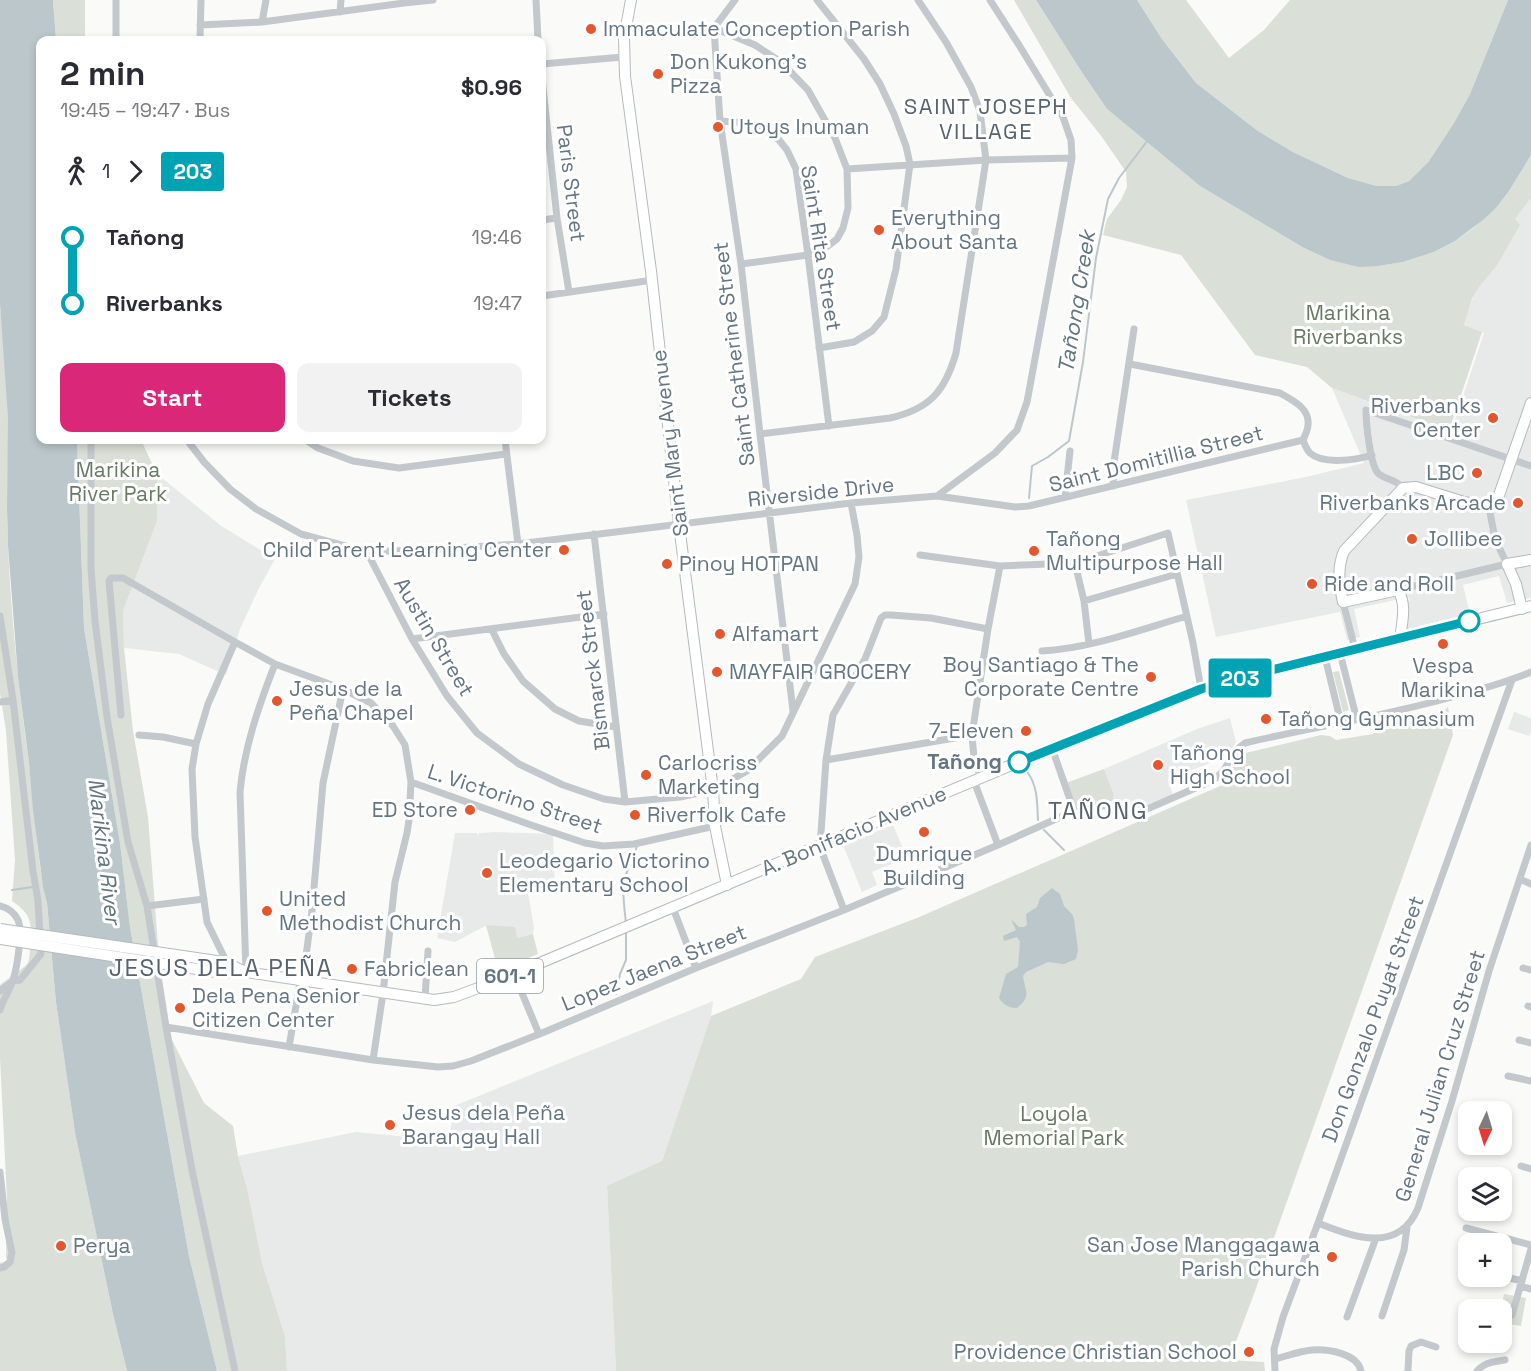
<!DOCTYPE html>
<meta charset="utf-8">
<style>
body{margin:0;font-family:"Space Grotesk",sans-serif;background:#f2f2f3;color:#2b2b33;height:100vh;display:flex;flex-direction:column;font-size:22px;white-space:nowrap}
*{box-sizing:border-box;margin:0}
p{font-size:20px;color:#7c7c81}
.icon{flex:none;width:33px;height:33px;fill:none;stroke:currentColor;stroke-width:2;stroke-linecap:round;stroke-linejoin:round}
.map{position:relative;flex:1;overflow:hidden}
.side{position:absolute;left:36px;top:36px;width:510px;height:408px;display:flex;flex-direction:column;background:#fff;border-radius:12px;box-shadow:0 3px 9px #0003}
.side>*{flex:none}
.badge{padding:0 12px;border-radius:4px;font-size:21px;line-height:39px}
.needle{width:39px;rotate:184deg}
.buttons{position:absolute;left:1458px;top:1101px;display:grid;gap:12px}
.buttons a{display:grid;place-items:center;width:54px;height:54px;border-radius:12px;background:#fff;box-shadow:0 3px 9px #0003;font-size:30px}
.map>.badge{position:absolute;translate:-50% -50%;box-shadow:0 0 0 3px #fff}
.legs{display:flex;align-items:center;gap:9px;height:66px;padding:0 24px;font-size:20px}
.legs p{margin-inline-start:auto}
.headline{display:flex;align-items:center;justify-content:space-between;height:102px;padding:0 24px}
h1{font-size:33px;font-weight:800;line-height:45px}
.cta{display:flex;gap:12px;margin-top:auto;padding:12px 24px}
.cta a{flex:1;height:69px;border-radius:12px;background:#db2777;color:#fff;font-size:24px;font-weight:800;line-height:69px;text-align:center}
.cta a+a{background:#f2f2f3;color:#2b2b33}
ul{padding:0 24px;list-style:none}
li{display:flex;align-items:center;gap:21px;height:66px;font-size:22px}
li i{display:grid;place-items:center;width:9px;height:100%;margin:0 8px;background:currentColor}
li i::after{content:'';width:15px;height:15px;margin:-8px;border:4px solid;border-radius:50%;background:#fff}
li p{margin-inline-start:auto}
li:first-child i{background:linear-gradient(#0000 50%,currentColor 0)}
li:last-child i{background:linear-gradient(currentColor 50%,#0000 0)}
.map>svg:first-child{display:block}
.built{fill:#e8e9e9}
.green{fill:#dadfd7}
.water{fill:#bbc7cb}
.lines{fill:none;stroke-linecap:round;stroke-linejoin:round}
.stream{stroke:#bbc7cb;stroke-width:2}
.secondary-casing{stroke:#b3babf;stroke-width:12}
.primary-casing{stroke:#b5babe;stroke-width:12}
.street{stroke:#c3c8cc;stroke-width:7}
.secondary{stroke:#fff;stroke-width:10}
.primary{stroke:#fff;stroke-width:10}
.primary-bridge-casing{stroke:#b5babe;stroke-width:12;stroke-linecap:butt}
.primary-bridge{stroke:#fff;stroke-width:10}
.line-1-casing{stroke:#fff;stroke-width:14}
.line-1{stroke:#00a3b4;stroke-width:9}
.poi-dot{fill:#e4572e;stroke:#fff;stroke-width:2}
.stop-1-dot{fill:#fff;stroke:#00a3b4;stroke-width:3}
.labels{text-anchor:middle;stroke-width:6;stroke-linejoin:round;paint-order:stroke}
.shield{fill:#fff;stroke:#939fa8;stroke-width:1.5}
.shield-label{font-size:20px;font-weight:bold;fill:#657683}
.poi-label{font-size:21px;fill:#657683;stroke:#fff;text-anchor:start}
.street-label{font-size:21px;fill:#657683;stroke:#fff}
.park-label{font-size:21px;fill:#687a64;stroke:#fff}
.stop-label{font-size:21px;font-weight:bold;fill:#657683;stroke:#fff;text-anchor:end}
.neighbourhood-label{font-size:22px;letter-spacing:1.5px;fill:#57646e;stroke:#fff}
.water-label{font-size:22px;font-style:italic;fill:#60757c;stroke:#fff}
.quarter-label{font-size:24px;letter-spacing:1.5px;fill:#57646e;stroke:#fff}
</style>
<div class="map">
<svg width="1531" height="1371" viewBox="0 0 1531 1371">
<rect width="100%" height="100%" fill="#fafaf8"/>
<path class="built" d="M 1531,198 L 1531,598 L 1507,603 L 1499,576 L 1463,585 L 1470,614 L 1401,631 L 1409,597 L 1354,609 L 1360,637 L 1347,640 L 1340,612 L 1216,637 L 1186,500 L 1306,477 L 1364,463 L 1332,388 L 1451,432 L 1484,333 L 1464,325 L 1472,300 L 1514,220 Z
M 157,474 L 220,525 L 275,559 L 258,590 L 240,629 L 226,675 L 179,654 L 124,648 L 123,611 L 157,521 Z
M 1514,712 L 1531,718 L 1531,731 L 1529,736 L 1508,729 Z
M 1230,718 L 1236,742 L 1226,757 L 1168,779 L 1173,795 L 1134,809 L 1113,801 L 1114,795 L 1104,769 L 1197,729 Z
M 893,825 L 907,858 L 872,872 L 877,885 L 862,892 L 843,845 Z
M 496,832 L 553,834 L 555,890 L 528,893 L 534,927 L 533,934 L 517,938 L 487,925 L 455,942 L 437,938 L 455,833 L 477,833 L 478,837 L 479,833 Z
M 713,1001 L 711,1016 L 662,1161 L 607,1187 L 616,1371 L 287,1371 L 285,1336 L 262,1263 L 248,1192 L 238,1156 L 356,1132 L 449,1141 L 454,1106 Z"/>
<path class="green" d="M 53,0 L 85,0 L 85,40 L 56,40 Z
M 1014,0 L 1036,0 L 1083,74 L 1107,109 L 1200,186 L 1304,248 L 1330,260 L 1378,266 L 1403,262 L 1434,252 L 1455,241 L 1472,229 L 1496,208 L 1509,191 L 1531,155 L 1531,198 L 1515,219 L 1520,225 L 1497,265 L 1479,287 L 1472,299 L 1464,325 L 1482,332 L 1449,431 L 1332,388 L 1307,367 L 1255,355 L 1181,255 L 1103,235 L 1107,219 L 1121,200 L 1127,187 L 1126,172 L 1102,137 L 1071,98 Z
M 1137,0 L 1186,0 L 1229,58 L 1264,30 L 1290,0 L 1508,0 L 1470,94 L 1454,123 L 1429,161 L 1409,181 L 1396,186 L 1377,186 L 1348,178 L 1293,152 L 1258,131 L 1196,83 L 1162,39 Z
M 0,304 C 3,341 7,379 8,417 C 9,460 6,502 8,545 C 11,618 19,691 29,763 C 35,809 36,857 47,903 L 56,1002 L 75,1131 L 113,1314 L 127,1371 L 0,1371 L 0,1263 L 8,1261 L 6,1258 L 7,1199 L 0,1058 L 0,985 C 6,980 23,969 27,964 C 30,960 30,951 30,946 C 32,922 32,915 12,901 L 15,860 L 6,731 L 0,693 Z
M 77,440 L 141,440 L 157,474 L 157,521 L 123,611 L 124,648 L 133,731 L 148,817 L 160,971 L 171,1038 L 204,1103 L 233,1126 L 238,1156 L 248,1192 L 262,1263 L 285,1336 L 287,1371 L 217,1371 L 189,1256 L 130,927 L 120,843 L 84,628 Z
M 1339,671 L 1349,710 L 1343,712 L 1333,672 Z
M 1448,707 L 1453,735 L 1254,1294 L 1229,1360 L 1264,1362 L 1265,1371 L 616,1371 L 607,1186 L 662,1161 L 711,1016 L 801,979 L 815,957 L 917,918 L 1227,783 L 1237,755 L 1321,735 L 1330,736 L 1336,740 L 1373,734 L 1377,729 L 1383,725 L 1441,713 Z
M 1104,769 L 1114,795 L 1113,801 L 1103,801 L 1075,807 L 1066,783 Z
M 486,925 L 515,927 L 517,938 L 533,934 L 538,954 L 498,970 Z
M 1504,1294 L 1526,1298 L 1521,1326 L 1502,1323 L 1501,1310 Z"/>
<path class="water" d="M 0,0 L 53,0 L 56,40 L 40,40 L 40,440 L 77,440 L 84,628 L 120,843 L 130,927 L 189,1256 L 217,1371 L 127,1371 L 113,1314 L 75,1132 L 56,1002 L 47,903 L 43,887 L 33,810 L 29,763 L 18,677 L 8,546 L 7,507 L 8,418 L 0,304 Z
M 1036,0 L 1137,0 L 1162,39 L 1196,83 L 1258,131 L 1293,152 L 1348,178 L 1377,186 L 1396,186 L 1409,181 L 1429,161 L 1454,123 L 1470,94 L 1508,0 L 1531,0 L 1531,155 L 1509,191 L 1496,208 L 1483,220 L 1455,241 L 1434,252 L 1403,262 L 1378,266 L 1359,267 L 1330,260 L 1304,248 L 1200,186 L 1107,109 L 1083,74 Z
M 1052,888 L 1060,894 L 1064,906 L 1072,914 L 1074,919 L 1078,950 L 1076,959 L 1064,964 L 1048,962 L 1026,972 L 1023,976 C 1025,991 1032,996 1017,1008 C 1010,1008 1003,1005 999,998 L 1006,974 L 1018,967 L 1020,942 L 1017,937 L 1004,941 L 1003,936 L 1016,930 L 1011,919 L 1019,927 L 1024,927 L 1027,925 L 1026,914 L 1037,907 L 1040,898 Z"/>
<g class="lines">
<path class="stream" d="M 1029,498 L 1032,466 L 1048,457 L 1069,441 L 1083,362 L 1096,258 L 1108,199 L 1119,178 L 1148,140
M 1028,773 C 1038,787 1037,804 1038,820
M 1044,830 L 1064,850
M 12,890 L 33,887
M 626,924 C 625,910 621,891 625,877 C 629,866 634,856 637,846
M 616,994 L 620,974 L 626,960 L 626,930"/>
<g class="secondary-casing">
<path id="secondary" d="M 631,0 L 624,38 L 625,76 L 651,271 L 679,525 L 713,790 L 715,826 L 727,885
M 1522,609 L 1516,584 L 1507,564 L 1531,560
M 1400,639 C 1402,622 1407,605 1398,590 L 1343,602 C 1339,584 1337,568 1344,551 L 1403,488 L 1416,487 L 1464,502 L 1489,507 L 1498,498 L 1531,403"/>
</g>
<g class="primary-casing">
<path id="primary" d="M 210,960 L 227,963 L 243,971
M 210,971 L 224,973 L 246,972 L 434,1000 L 454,997 L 497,981 L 1052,748 L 1201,689 L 1355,649 L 1531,606"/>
</g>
<path class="street" d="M 536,0 L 538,40
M 735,0 L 714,28 L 720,121 L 741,264 L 760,434 L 793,711
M 817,0 L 864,59 L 880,84 L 894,114 L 906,146 L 910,164 L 896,269 L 884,317 L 872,331 L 854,342 L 819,348
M 340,12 L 341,0
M 262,22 L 266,0
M 200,25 L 262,22 L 404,3 L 433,0
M 714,28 L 755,45 L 781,62 L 808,90 L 835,138 L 847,169 L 848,208 L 843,228 L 837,239 L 828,246 L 817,252 L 808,255 L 741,264
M 116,40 L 116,0
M 200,40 L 201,0
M 542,64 L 623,57
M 542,78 L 557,218 L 569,292
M 720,121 L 751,123 L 760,127 L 779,140 L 787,150 L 796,169 L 808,255 L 829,426
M 847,169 L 986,160 L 1072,158
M 542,220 L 557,218
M 542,296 L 653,280
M 1130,364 L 1280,393 C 1292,400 1310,408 1308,425 C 1308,430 1305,435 1303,440
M 760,434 L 890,418 C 930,409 945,391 956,353 L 986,160 L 980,111 L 971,87 L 946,42 L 918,0
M 91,440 L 91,569 L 95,621 L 107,717 L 128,842 L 147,906 L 166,1027 L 192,1170 L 235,1371
M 187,440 L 204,462 L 230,489 L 256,509 L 301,534 L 367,552 L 440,549 L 518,544 L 851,503 L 937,496 L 1015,507 L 1029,506 L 1303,440
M 306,440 L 318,448 L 353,461 L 399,468 L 506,454
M 505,440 L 518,544
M 1303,440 C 1305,445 1306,449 1310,453 C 1323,465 1356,460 1372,455
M 1113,486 L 1114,462 L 1134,329
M 1403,488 C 1394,478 1388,481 1379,474 C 1370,467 1366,422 1366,410 L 1531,466
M 937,496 L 995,453 L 1017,430 L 1027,402 L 1072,158 L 1071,140 L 1063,117 L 1019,45 L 990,0
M 1065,497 L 1070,451
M 594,534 L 625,802
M 367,552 L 412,639 L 447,696 L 477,733 L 519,764 L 563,785 L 604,799 L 625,802 L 680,797 L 713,790 L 747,771 L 782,736 L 855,584 L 859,557 L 857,535 L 851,503
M 920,555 L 1000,566 L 1075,563 L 1168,533 L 1193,643 L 1201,689
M 1075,563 L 1084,601 L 1089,644
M 1398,590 L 1507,564 L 1495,539 L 1489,507
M 1084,601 L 1177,574
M 1343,602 L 1355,649
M 0,616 L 13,700 L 33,871 L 38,901 L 41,954 L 20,980 L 13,981 L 0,991
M 492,630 L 504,654 L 523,681 L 555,709 L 579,721 L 616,727
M 412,639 L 604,614
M 1042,651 C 1091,648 1139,630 1187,616
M 1340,653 L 1357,720
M 1325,657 L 1341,723
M 0,702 L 13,700
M 121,715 L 109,581 L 111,578 L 123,578 L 235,642 L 275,664 L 343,689 L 371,703 L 393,726 L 405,745 L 411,782 L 409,820 L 407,833 L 395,882 L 383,993 L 373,1060
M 139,735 L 163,737 L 196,744
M 1052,748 L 1074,811
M 826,760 L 972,735
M 981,778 L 974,758 L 972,735 L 988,629 L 1000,566
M 974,781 L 998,845
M 411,782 L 531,825 L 585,843 L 603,846 L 634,844 L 715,826
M 1520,879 L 1531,884
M 0,906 C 8,908 14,912 18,920 C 23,931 17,968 13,980 C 10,990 3,999 0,1010
M 147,906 L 204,899
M 673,908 L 696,968
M 844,910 L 820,847 L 826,760 L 833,715 L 865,659 L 881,618 L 885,615 L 891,615 L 931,618 L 988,629
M 227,963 L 207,922 L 195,837 L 192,769 L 196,744 L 208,704 L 235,642
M 1523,968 L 1531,970
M 246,972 L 240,792 C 244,748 259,705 275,664
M 514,974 L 539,1034
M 425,998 L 428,951
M 1528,1006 L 1531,1007
M 166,1027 L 373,1060 L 438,1067 L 453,1066 L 471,1061 L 542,1033 L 696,968 L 844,910 L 998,845 L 1074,811 L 1092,806 L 1110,806 L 1129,812 L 1141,811 L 1147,809 L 1214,780 L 1224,770 L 1235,751 L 1245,743 C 1314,727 1384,716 1452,697 C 1479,690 1505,683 1531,672
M 1519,1040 L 1531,1043
M 289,1047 L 299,988 L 304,971 L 312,911 L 323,783 L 343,689
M 1508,1076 L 1531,1081
M 1521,1166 L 1531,1169
M 0,1172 L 5,1219 L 12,1253 L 10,1262 L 4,1267 L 0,1268
M 1318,1223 C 1353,1237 1399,1254 1418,1208 L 1452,1101 L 1489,971 L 1531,845
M 1466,1228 L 1531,1245
M 1502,1276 L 1522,1281
M 1520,1286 L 1531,1289
M 1512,1315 L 1531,1249
M 1382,1316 L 1404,1250 L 1407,1227
M 1347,1317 L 1376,1238
M 1275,1359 C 1287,1356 1300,1351 1312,1350 C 1328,1349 1357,1353 1361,1371
M 1275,1371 L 1274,1349 L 1283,1317 L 1318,1223 L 1512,680
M 1408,1371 L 1409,1351 L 1411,1346 L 1421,1342 L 1436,1347
M 1477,1371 C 1485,1362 1493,1362 1505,1360"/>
<use href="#secondary" class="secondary"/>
<use href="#primary" class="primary"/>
<g class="primary-bridge-casing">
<path id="primary-bridge" d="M 0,929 L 210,960
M 0,939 L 210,971"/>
</g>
<use href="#primary-bridge" class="primary-bridge"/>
</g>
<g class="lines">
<g class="line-1-casing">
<path id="line-1" d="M 1019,762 L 1201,689 L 1243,677 L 1469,621"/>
</g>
<use href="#line-1" class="line-1"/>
</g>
<g class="poi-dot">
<circle cx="591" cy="29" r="6"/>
<circle cx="658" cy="74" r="6"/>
<circle cx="718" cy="127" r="6"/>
<circle cx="879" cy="230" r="6"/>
<circle cx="1493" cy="418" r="6"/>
<circle cx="1477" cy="473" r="6"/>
<circle cx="1518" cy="503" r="6"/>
<circle cx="1412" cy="539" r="6"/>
<circle cx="564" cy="550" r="6"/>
<circle cx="1034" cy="551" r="6"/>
<circle cx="667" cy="564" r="6"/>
<circle cx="1312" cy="584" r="6"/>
<circle cx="720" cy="634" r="6"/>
<circle cx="1443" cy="644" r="6"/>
<circle cx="717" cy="672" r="6"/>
<circle cx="1151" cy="677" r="6"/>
<circle cx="277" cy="701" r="6"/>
<circle cx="1266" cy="719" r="6"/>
<circle cx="1026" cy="731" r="6"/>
<circle cx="1158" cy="765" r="6"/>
<circle cx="646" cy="775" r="6"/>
<circle cx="470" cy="810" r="6"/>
<circle cx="635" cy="815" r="6"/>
<circle cx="924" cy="832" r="6"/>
<circle cx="487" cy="873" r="6"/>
<circle cx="267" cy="911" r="6"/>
<circle cx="352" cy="969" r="6"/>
<circle cx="180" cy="1008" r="6"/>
<circle cx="390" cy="1125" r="6"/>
<circle cx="61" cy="1246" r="6"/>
<circle cx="1332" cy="1257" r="6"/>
<circle cx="1249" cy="1352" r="6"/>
</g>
<g class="stop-1-dot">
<circle cx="1469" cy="621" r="10"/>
<circle cx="1019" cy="762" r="10"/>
</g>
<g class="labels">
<rect class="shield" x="477" y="959" width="66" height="34" rx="4.5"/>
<g class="shield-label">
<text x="510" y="983">601-1</text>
</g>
<g class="poi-label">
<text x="603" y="36">Immaculate Conception Parish</text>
<text x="670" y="69">Don Kukong's<tspan x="670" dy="24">Pizza</tspan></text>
<text x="730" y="134">Utoys Inuman</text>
<text x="891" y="225">Everything<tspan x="891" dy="24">About Santa</tspan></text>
<text x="1481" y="413" text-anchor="end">Riverbanks<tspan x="1481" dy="24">Center</tspan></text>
<text x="1465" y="480" text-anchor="end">LBC</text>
<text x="1506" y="510" text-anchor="end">Riverbanks Arcade</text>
<text x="1046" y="546">Tañong<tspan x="1046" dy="24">Multipurpose Hall</tspan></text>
<text x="1424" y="546">Jollibee</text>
<text x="552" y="557" text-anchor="end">Child Parent Learning Center</text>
<text x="679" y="571">Pinoy HOTPAN</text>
<text x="1324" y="591">Ride and Roll</text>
<text x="732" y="641">Alfamart</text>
<text x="1139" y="672" text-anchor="end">Boy Santiago &amp; The<tspan x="1139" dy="24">Corporate Centre</tspan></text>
<text x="1443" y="673" text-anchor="middle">Vespa<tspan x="1443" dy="24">Marikina</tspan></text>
<text x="729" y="679">MAYFAIR GROCERY</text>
<text x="289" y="696">Jesus de la<tspan x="289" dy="24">Peña Chapel</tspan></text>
<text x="1278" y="726">Tañong Gymnasium</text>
<text x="1014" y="738" text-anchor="end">7-Eleven</text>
<text x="1170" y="760">Tañong<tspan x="1170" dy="24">High School</tspan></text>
<text x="658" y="770">Carlocriss<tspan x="658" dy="24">Marketing</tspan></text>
<text x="458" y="817" text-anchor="end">ED Store</text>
<text x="647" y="822">Riverfolk Cafe</text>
<text x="924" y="861" text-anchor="middle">Dumrique<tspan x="924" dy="24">Building</tspan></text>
<text x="499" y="868">Leodegario Victorino<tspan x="499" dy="24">Elementary School</tspan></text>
<text x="279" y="906">United<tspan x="279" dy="24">Methodist Church</tspan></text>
<text x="364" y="976">Fabriclean</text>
<text x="192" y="1003">Dela Pena Senior<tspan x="192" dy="24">Citizen Center</tspan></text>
<text x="402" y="1120">Jesus dela Peña<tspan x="402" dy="24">Barangay Hall</tspan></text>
<text x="1320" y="1252" text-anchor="end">San Jose Manggagawa<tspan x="1320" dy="24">Parish Church</tspan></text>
<text x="73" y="1253">Perya</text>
<text x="1237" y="1359" text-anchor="end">Providence Christian School</text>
</g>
<g class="street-label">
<text transform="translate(571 183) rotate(83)" y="7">Paris Street</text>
<text transform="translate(821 248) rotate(81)" y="7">Saint Rita Street</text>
<text transform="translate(734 354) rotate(-97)" y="7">Saint Catherine Street</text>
<text transform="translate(670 443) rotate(-97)" y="7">Saint Mary Avenue</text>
<text transform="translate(1156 459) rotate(-14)" y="7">Saint Domitillia Street</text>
<text transform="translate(821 492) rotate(-6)" y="7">Riverside Drive</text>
<text transform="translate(434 637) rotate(59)" y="7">Austin Street</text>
<text transform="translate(593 670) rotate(-97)" y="7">Bismarck Street</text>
<text transform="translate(515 799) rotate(18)" y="7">L. Victorino Street</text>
<text transform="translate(854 831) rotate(-23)" y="7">A. Bonifacio Avenue</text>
<text transform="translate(654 968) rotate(-22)" y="7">Lopez Jaena Street</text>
<text transform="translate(1373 1019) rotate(-70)" y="7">Don Gonzalo Puyat Street</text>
<text transform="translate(1440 1076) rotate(-73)" y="7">General Julian Cruz Street</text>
</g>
<g class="park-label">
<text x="1348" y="320">Marikina<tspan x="1348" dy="24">Riverbanks</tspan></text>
<text x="118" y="477">Marikina<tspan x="118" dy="24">River Park</tspan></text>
<text x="1054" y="1121">Loyola<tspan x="1054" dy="24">Memorial Park</tspan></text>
</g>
<g class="stop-label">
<text x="1002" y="769">Tañong</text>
</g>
<g class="neighbourhood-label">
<text x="986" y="114">SAINT JOSEPH<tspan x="986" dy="25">VILLAGE</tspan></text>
</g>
<g class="water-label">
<text transform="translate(1076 302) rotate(-81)" y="8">Tañong Creek</text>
<text transform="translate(105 851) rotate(83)" y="8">Marikina River</text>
</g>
<g class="quarter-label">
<text x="1098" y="819">TAÑONG</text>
<text x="221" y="976">JESUS DELA PEÑA</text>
</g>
</g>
</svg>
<div class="buttons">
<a><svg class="needle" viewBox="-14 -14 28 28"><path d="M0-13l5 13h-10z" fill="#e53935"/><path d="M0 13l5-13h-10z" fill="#7c7c81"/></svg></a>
<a><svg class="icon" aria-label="layers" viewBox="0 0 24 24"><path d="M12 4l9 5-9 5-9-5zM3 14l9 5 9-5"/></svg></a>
<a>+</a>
<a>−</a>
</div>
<b class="badge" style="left:1240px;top:678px;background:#00a3b4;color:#fff">203</b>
<section class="side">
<div class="headline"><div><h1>2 min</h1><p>19:45 – 19:47 · Bus</p></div><b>$0.96</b></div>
<div class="legs"><svg class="icon" aria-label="walk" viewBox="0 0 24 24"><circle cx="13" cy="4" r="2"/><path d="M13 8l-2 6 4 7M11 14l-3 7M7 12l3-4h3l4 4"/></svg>1<svg class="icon" aria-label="forward" viewBox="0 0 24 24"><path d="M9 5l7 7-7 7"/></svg><b class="badge" style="background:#00a3b4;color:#fff">203</b></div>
<ul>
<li><i style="color:#00a3b4"></i><b>Tañong</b><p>19:46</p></li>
<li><i style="color:#00a3b4"></i><b>Riverbanks</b><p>19:47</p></li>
</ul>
<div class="cta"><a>Start</a><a>Tickets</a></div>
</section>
</div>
